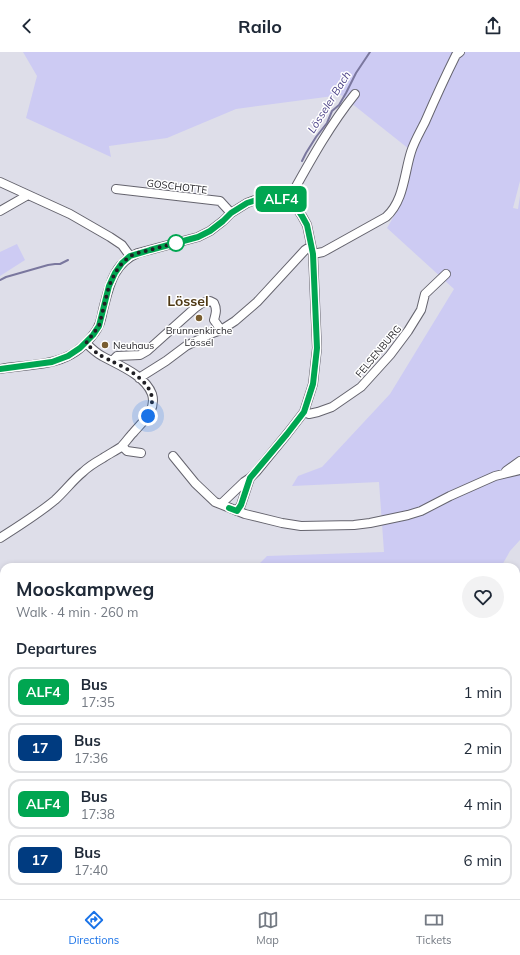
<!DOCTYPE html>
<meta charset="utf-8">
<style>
body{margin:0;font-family:Mulish,sans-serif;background:#f2f2f3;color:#1f2937;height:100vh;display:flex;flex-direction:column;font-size:15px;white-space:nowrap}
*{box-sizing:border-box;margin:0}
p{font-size:13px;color:#747a83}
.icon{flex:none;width:22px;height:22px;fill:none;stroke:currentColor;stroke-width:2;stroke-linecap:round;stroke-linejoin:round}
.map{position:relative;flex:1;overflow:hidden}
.sheet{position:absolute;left:0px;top:511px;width:520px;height:336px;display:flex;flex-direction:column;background:#fff;border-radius:12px 12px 0 0;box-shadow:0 2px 6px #0003}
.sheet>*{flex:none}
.badge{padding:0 8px;border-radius:6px;font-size:14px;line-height:26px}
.you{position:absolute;width:20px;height:20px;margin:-10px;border:3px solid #fff;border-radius:50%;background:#1a73e8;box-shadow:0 0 0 6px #1a73e833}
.map>.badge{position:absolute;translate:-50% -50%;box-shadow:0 0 0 2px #fff}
h2{padding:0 16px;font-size:15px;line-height:36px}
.round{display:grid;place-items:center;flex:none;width:42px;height:42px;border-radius:21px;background:#f2f2f3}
.headline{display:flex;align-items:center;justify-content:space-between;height:68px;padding:0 16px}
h1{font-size:19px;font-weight:700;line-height:30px}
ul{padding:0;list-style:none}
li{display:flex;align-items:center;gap:12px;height:50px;margin:0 8px 6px;padding:0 8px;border:2px solid #e0e1e3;border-radius:12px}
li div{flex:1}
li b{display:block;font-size:15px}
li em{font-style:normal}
li .badge{min-width:44px;font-weight:700;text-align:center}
header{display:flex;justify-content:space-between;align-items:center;height:52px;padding:0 16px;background:#fff;font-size:18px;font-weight:700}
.dock{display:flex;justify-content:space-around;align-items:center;height:56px;border-top:1px solid #e0e1e3;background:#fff;font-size:11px;color:#747a83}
.dock a{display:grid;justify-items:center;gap:2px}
.dock .current{color:#1a73e8}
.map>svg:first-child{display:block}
.green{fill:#cdcbf3}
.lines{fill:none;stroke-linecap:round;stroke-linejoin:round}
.stream{stroke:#7a779e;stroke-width:2}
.street-casing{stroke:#65646e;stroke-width:10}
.street{stroke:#fff;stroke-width:8}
.line-casing{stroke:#fff;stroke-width:9}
.line{stroke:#00a651;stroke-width:6}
.walk{stroke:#201f24;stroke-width:4;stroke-dasharray:0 7.2}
.stop-dot{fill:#fff;stroke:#00a651;stroke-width:2}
.poi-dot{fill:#795d30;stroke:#fff;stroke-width:1.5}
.labels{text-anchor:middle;stroke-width:3;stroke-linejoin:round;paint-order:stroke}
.street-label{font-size:10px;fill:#201f24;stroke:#fff}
.poi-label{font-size:10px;fill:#201f24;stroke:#fff}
.water-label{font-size:11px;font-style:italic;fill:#4e4589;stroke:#fff}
.district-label{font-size:14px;font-weight:bold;fill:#4f3914;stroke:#fff}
</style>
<header><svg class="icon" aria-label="back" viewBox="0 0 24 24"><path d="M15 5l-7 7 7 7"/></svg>Railo<svg class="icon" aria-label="share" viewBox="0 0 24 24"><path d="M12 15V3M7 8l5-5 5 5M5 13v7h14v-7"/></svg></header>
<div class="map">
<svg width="520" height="847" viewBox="0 0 520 847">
<rect width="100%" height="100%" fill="#dedee9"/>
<path class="green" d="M 23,0 L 457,0 L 409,97 L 341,43 L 236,57 L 167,86 L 109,94 L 111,105 L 26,66 L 37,24 Z
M 462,0 L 520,0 L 520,129 L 513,156 L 518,157 L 520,144 L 520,488 L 510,499 L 501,515 L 256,515 L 267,504 L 384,500 L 379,430 L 292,434 L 298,424 L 322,415 L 390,342 L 454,237 L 387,176 L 401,152 L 414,100 L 458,5 Z
M 17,192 L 25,208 L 0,224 L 0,200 Z
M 520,543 L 520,847 L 228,847 L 234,843 L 516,843 L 516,548 Z
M 0,583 L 4,584 L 4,808 L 3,805 L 0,806 Z
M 20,843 L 106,843 L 98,847 L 13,847 Z"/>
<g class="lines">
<path class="stream" d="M 302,109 L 306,101 L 316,85 L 327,71 L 332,59 L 339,53 L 346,41 L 356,21 L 370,0
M 0,228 L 6,225 L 48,213 L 55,212 L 60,212 L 68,208
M 516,554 L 520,550
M 21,847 L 28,843"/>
<g class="street-casing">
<path id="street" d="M 0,130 L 70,162 L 110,185 L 122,193 L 130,204
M 116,137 L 220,149 L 231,161
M 288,149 C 308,113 329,74 355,42
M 0,159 L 28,143
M 313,202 L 323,200 L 386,165 C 404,149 404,122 411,100 C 414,90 420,80 425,70 C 435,47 445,25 456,3 L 460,0
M 112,309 L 117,304 L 140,303 L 147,299 L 195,256 L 202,251 L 210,249 L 214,251 C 217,257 216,261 214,268 L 221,278
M 0,317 C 22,313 52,314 72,302 C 81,297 95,283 99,273 C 101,269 102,263 103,258 C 109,235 113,211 138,201 L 198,185 L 210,179 L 223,169 L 231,161 L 247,151 L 263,145 L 274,145 L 288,149 L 296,155 L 302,164 L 307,173 L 313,202 L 317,296 L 313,332 L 304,360 L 287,382 L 256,420 L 250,426 L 244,430 L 221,452
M 139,326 L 166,309 L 186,294 L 210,282 L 221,278 L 235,269 L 257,250 L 305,198 L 311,194
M 304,360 L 309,362 L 318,360 L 332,355 L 361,335 L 390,303 L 408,279 L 421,258 L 425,242 L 446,222
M 122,394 L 127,399 L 141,401
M 173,404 L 195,431 L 215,450 L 245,462 L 282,471 L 301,474 L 354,473 L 370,471 L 408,463 L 421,459 L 450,444 L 495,424 L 520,418
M 506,419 L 520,409
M 237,459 L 241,453 L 250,426
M 0,486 C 19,474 38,462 55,448 C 65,439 73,428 83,420 C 89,414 96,410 103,406 C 109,402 115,399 121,395 C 125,391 129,385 133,381 C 142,370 157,359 152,342 C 145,323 118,313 102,304 C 96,301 91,296 86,291
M 516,541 L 520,536
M 200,847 L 205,843"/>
</g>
<use href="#street" class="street"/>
</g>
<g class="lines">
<g class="line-casing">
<path id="line" d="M 0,317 L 52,310 L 68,304 L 80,296 L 93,283 L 99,274 L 109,234 L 115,221 L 122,211 L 130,204 L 150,198 L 198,185 L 210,179 L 223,169 L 231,161 L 247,151 L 263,146 L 274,145 L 288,149 L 296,155 L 302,164 L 307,173 L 313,202 L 317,296 L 313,332 L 304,360 L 287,382 L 250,426 L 241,453 L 237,459 L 229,456"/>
</g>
<use href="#line" class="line"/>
<path class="walk" d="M 148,364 C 151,359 152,354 152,348 C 152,330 127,316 111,309 C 108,307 103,305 100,303 C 95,300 90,295 86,291 L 99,274 L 109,234 L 115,221 L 122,211 L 130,204 L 138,201 L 176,191"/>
</g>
<circle class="stop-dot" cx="176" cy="191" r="8"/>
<g class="poi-dot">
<circle cx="199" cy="266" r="4"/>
<circle cx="105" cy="293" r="4"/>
</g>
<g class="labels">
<g class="street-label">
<text transform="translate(177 134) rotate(7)" y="4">GOSCHOTTE</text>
<text transform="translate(378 299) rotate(-50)" y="4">FELSENBURG</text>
</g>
<g class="poi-label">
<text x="199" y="282">Brunnenkirche<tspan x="199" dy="12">Lössel</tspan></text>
<text x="113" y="297" text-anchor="start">Neuhaus</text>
</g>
<g class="water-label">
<text transform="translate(329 50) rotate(-58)" y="4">Lösseler Bach</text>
</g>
<g class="district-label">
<text x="188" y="254">Lössel</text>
</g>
</g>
</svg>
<div class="you" style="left:148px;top:364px"></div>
<b class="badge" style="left:281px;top:147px;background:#00a651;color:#fff">ALF4</b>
<section class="sheet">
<div class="headline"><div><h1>Mooskampweg</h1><p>Walk · 4 min · 260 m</p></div><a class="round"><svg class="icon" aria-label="heart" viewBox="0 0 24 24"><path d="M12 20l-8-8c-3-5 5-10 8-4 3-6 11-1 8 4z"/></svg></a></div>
<h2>Departures</h2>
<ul>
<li><span class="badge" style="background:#00a651;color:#fff">ALF4</span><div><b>Bus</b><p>17:35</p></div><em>1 min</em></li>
<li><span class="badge" style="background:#003b80;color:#fff">17</span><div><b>Bus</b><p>17:36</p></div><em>2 min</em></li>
<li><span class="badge" style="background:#00a651;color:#fff">ALF4</span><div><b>Bus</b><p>17:38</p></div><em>4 min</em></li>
<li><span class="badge" style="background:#003b80;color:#fff">17</span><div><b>Bus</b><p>17:40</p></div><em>6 min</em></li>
</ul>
</section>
</div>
<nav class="dock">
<a class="current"><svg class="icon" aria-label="directions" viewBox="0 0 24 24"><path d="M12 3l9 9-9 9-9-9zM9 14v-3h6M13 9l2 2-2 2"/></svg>Directions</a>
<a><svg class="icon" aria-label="map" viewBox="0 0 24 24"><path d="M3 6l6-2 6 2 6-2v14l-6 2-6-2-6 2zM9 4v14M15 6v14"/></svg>Map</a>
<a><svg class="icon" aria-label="tickets" viewBox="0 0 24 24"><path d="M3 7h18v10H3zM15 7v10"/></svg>Tickets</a>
</nav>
